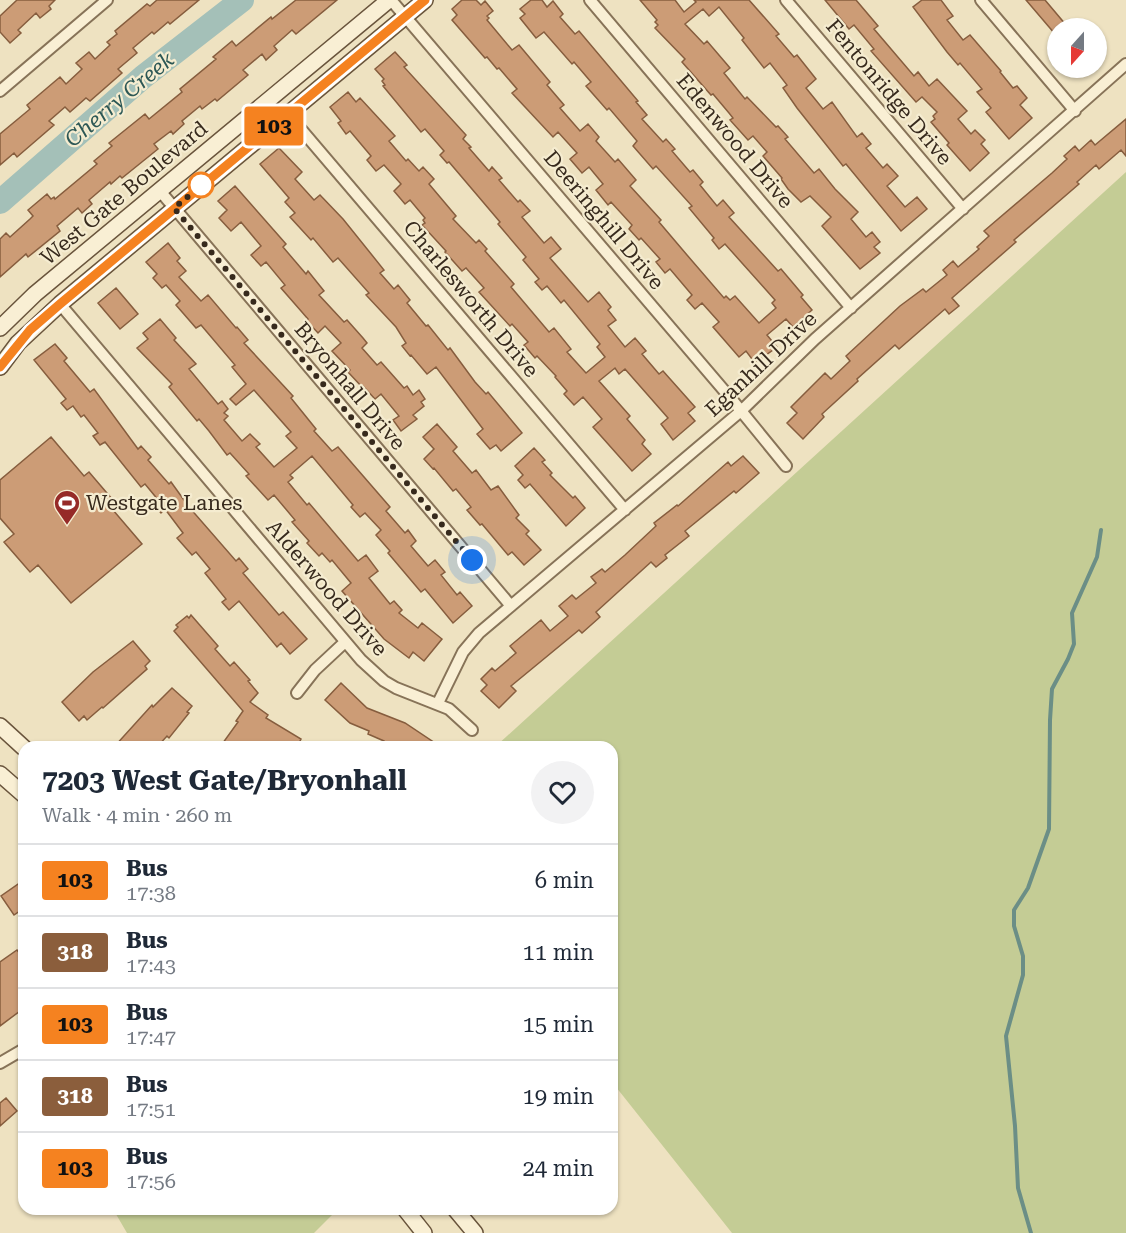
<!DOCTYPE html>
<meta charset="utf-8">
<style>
body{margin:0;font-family:"Roboto Serif",serif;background:#f2f2f3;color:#1f2937;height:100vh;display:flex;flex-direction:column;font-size:22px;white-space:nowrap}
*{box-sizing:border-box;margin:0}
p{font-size:20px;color:#747a83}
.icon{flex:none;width:33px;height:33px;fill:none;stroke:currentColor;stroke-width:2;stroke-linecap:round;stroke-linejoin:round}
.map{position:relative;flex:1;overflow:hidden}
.panel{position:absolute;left:18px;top:741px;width:600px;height:474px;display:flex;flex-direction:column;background:#fff;border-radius:18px;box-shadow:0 2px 4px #0004}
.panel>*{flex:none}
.badge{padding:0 12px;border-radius:4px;font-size:21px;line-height:39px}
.needle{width:39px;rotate:201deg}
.tools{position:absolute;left:1047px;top:18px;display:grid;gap:12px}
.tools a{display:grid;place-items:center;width:60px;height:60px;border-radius:50%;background:#fff;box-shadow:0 2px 4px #0004;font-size:30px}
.you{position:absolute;width:30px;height:30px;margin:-15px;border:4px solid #fff;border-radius:50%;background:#1a73e8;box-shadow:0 0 0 9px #1a73e833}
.map>.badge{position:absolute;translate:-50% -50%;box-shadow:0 0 0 3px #fff}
.round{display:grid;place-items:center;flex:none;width:63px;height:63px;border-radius:32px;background:#f2f2f3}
.headline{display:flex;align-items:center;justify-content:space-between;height:102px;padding:0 24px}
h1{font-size:28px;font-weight:700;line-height:45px}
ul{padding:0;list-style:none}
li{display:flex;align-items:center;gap:18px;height:72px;padding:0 24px;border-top:2px solid #e0e1e3}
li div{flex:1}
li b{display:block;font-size:22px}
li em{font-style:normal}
li .badge{min-width:66px;font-weight:700;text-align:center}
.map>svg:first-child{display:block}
.green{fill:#c4cc95}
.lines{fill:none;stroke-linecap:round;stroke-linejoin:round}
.stream{stroke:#6b8e86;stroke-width:4}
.river{stroke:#a4c0b8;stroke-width:24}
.building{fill:#cc9c76;stroke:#865d3e;stroke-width:1.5}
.street-casing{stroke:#877358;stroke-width:14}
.secondary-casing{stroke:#69543c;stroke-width:18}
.street{stroke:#f9efd4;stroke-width:10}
.secondary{stroke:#f9efd4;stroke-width:15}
.line-casing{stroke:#fff;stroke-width:14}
.line{stroke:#f58220;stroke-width:9}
.walk{stroke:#372a1d;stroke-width:6;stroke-dasharray:0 10.8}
.stop-dot{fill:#fff;stroke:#f58220;stroke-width:3}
.labels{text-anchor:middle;stroke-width:4.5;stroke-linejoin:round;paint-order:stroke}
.street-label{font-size:21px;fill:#372a1d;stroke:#f5ecd0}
.poi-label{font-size:21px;fill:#372a1d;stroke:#f5ecd0;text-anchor:start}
.water-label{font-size:22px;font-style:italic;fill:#2c5755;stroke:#f5ecd0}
</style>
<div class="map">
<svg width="1126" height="1233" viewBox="0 0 1126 1233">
<rect width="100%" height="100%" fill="#eee2c1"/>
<path class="green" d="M 1126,172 L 1126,1233 L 732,1233 L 612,1082 L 612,747 L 495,747 Z
M 113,1209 L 338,1209 L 314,1233 L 127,1233 Z"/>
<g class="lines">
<path class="stream" d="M 1031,1233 L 1018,1188 L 1015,1126 L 1006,1036 L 1023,975 L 1023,956 L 1014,926 L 1014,910 L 1028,888 L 1049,829 L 1050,720 L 1052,689 L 1068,659 L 1074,644 L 1072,613 L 1097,557 L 1101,530"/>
<path class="river" d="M 0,202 L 143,77 L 242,0"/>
</g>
<path class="building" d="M 17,0 L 55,0 L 49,6 L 51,9 L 40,18 L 36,13 L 18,30 L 21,33 L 10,43 L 0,32 L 0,16 Z
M 157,0 L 199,0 L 170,24 L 168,22 L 154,34 L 152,32 L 133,48 L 137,53 L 118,69 L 122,73 L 90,101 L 86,98 L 70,112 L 65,107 L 49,121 L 54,125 L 17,157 L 14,153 L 0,165 L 0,134 L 30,109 L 27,105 L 60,77 L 66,84 L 82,69 L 76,63 L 89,52 L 95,59 L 110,45 L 107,42 L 117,34 L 115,31 L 147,4 L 150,6 Z
M 296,0 L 337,0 L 296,34 L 292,30 L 274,46 L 277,50 L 266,60 L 262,54 L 243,70 L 248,75 L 217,101 L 215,99 L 202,109 L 200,106 L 182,121 L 184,124 L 173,134 L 171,131 L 154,144 L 158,149 L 122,178 L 120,176 L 111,184 L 110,182 L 89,200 L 92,204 L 82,213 L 78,208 L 57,226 L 60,231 L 28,257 L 26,254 L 0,277 L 0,239 L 6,233 L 10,237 L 30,219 L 33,216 L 28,210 L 47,194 L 51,199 L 54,197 L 55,199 L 97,164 L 94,161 L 112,146 L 109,143 L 145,114 L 149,119 L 182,92 L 180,89 L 216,59 L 213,57 L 232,41 L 236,46 L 271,17 L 272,19 Z
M 462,0 L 476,0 L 481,5 L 485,1 L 493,11 L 487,16 L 489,18 L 487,20 L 512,50 L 519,45 L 550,82 L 547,85 L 564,105 L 560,108 L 580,131 L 588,124 L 599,137 L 596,141 L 615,162 L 618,159 L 636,180 L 630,186 L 661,220 L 659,222 L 687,255 L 724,298 L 726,296 L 730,300 L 735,296 L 759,323 L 776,308 L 772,303 L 775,300 L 725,244 L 719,249 L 712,240 L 714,238 L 689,208 L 692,206 L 656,166 L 653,169 L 633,146 L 637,141 L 609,108 L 607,110 L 586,86 L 591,82 L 574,62 L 572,64 L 544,32 L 536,38 L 520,18 L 525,14 L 520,9 L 531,0 L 542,0 L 547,7 L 553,1 L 563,14 L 560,17 L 575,34 L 579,31 L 638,101 L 636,102 L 647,115 L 642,119 L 663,142 L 666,139 L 675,149 L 672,151 L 690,172 L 693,170 L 703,182 L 700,185 L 717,206 L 723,200 L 734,213 L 729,217 L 778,271 L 781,269 L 803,295 L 801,297 L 812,310 L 793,327 L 786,319 L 767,335 L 777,347 L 755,363 L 746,351 L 739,357 L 713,327 L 719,322 L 702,303 L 695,309 L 687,300 L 692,295 L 670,269 L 665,273 L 656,262 L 660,259 L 641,238 L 639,240 L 629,229 L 632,225 L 611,202 L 608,205 L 596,190 L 603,184 L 589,167 L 582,173 L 570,159 L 577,153 L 558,132 L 553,137 L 512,93 L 517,89 L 499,68 L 497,69 L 487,57 L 485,58 L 452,20 L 457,15 L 452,9 Z
M 640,0 L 675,0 L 684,12 L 696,2 L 694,0 L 749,0 L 779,34 L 776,36 L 794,57 L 797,55 L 816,79 L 806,88 L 823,109 L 832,102 L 857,137 L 862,133 L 871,144 L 866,148 L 883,168 L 887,164 L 898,176 L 887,186 L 905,207 L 917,197 L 927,209 L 901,231 L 846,164 L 843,166 L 797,108 L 783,88 L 787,85 L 770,63 L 764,68 L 742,40 L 744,38 L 719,7 L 709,16 L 703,9 L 685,24 L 704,44 L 707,41 L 730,68 L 724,73 L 745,99 L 747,97 L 776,127 L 778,126 L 788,137 L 785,139 L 814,173 L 819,169 L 835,189 L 858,212 L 851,219 L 866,237 L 872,232 L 880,242 L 874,247 L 880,253 L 860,269 L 822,226 L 831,217 L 810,196 L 801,202 L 788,189 L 781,179 L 782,178 L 763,156 L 767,152 L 753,136 L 748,140 L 730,120 L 733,118 L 729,113 L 713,94 L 711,95 L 682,62 L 685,59 L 655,28 L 658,25 L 655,22 L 657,20 Z
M 825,0 L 856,0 L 878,26 L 874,29 L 914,76 L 918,72 L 929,86 L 937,79 L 967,111 L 958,119 L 971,134 L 975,130 L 985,140 L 981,144 L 989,153 L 970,171 L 947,145 L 949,143 L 931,122 L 935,119 L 933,116 L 937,112 L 922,97 L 916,102 L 871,51 L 874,49 L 854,25 L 849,29 Z
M 922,0 L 941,0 L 953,16 L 947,20 L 963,40 L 970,35 L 1001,71 L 1000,72 L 1013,88 L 1017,86 L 1027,98 L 1020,105 L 1032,118 L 1009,139 L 986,112 L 991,108 L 977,92 L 982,89 L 960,63 L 958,65 L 947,52 L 913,7 Z
M 1026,0 L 1045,0 L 1066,25 L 1062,28 L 1058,28 L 1058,32 L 1055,34 Z
M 395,52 L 407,65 L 404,67 L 466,135 L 463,139 L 471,147 L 469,148 L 489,171 L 492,167 L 502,178 L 499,180 L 518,202 L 520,200 L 530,211 L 522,217 L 544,243 L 551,237 L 561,249 L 550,258 L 588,302 L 599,292 L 611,307 L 608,310 L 616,320 L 608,326 L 625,347 L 635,338 L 646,351 L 642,354 L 659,374 L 663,371 L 695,407 L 688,413 L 695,421 L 673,440 L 661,424 L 668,418 L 625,369 L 619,374 L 615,368 L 599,381 L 630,416 L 627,419 L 645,440 L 642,444 L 651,454 L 632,471 L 593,427 L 602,419 L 583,397 L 574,405 L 564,394 L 567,391 L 555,377 L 556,376 L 537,356 L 535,358 L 524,345 L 528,342 L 512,324 L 510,326 L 479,292 L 484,288 L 466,268 L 462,271 L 445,252 L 446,251 L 422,225 L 425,223 L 423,220 L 425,218 L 410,200 L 405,204 L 394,191 L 401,184 L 384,165 L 376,171 L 367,160 L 371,156 L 350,131 L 346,134 L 338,123 L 341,121 L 330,107 L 348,92 L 356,102 L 360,98 L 395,136 L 389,141 L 406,161 L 408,159 L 419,171 L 423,167 L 434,179 L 429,184 L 456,216 L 453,219 L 476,243 L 479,240 L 487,249 L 485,251 L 514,284 L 511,287 L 549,332 L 554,328 L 571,349 L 567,352 L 586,373 L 605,357 L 597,347 L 600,344 L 564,300 L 561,303 L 547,286 L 542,290 L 535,282 L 539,279 L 523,260 L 526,257 L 498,224 L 500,222 L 449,162 L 447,163 L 440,155 L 444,151 L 425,129 L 421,132 L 383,86 L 385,85 L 382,81 L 384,79 L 375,69 Z
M 1126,119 L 1126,156 L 1121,150 L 1099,169 L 1096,165 L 1077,182 L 1079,184 L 1014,240 L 1016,242 L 952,298 L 959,306 L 949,314 L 945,309 L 899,349 L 895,345 L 857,379 L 858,381 L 822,414 L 824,417 L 803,439 L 787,423 L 797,413 L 791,407 L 825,373 L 831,379 L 850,361 L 846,356 L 900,306 L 923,289 L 926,292 L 947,275 L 943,270 L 953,261 L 958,267 L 979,249 L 977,247 L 989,236 L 984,231 L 1052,173 L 1067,159 L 1064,156 L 1075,146 L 1079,151 L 1091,140 L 1095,145 Z
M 279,148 L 302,172 L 295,179 L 314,200 L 320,195 L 343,219 L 384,270 L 380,273 L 394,289 L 398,285 L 410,300 L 407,303 L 426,326 L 428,325 L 448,350 L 450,348 L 475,382 L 486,394 L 488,392 L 522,433 L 501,451 L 496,445 L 490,449 L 477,434 L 483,429 L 436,367 L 427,374 L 411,355 L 410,356 L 402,346 L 406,343 L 396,327 L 366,295 L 369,293 L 338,258 L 333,262 L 313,238 L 311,240 L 290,217 L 295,213 L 285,202 L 289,198 L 260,164 Z
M 235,186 L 286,244 L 283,247 L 306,274 L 308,271 L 324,291 L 319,295 L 344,322 L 347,320 L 363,338 L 367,343 L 362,348 L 377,365 L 381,362 L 404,388 L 407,386 L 413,395 L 419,390 L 425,399 L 421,402 L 424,406 L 413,415 L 417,419 L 401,431 L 393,420 L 399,416 L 381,394 L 375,399 L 363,386 L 362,387 L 348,372 L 350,370 L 332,351 L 341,343 L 325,326 L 318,333 L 306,320 L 308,319 L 281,288 L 285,285 L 266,262 L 261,266 L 251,255 L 261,246 L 241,222 L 231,231 L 219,218 L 227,210 L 218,201 Z
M 168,243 L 180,258 L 177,261 L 186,271 L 179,277 L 201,301 L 208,295 L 236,328 L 237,327 L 248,340 L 244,343 L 293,396 L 291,398 L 316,429 L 314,431 L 332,451 L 338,447 L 390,507 L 386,511 L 405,533 L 408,530 L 416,541 L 411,546 L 428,566 L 435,560 L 445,572 L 441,575 L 457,595 L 460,592 L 472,606 L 453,623 L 425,589 L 421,592 L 388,553 L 390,551 L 376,535 L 381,530 L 365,513 L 360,517 L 351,507 L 353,505 L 312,456 L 290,475 L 293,478 L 288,482 L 307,505 L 309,503 L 358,561 L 366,555 L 378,571 L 369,578 L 390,604 L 394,601 L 402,610 L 399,613 L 418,628 L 422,623 L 442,639 L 424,661 L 413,652 L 409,658 L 384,639 L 342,591 L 351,583 L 332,560 L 330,562 L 322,553 L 319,556 L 307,543 L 309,541 L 292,522 L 295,520 L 274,495 L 268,500 L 246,476 L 249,474 L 230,453 L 227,455 L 209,431 L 199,419 L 197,421 L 169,387 L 172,384 L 137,348 L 148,339 L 143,333 L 160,319 L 176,338 L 174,340 L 196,364 L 189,369 L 218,404 L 222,401 L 228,409 L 224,413 L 228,416 L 224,420 L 242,441 L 250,434 L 260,444 L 256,447 L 274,467 L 297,448 L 286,436 L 291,432 L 254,390 L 236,405 L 230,399 L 246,384 L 232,367 L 235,365 L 201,325 L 196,328 L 176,305 L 180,301 L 166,285 L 162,288 L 153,278 L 157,274 L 146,262 Z
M 116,288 L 138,314 L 120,329 L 98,303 Z
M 55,344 L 67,358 L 64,361 L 90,392 L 94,389 L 138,449 L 141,446 L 151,457 L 148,460 L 169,484 L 171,482 L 189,507 L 236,561 L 239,558 L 248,569 L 243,573 L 279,615 L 283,612 L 307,639 L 290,654 L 281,643 L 277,647 L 239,601 L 229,610 L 222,602 L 226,599 L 205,573 L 210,569 L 196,552 L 192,555 L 177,538 L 183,533 L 165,509 L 161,513 L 154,505 L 159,501 L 145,484 L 141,487 L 105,442 L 100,445 L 93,436 L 98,433 L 84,415 L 81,417 L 73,406 L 67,410 L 61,403 L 66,399 L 34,360 Z
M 437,424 L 457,447 L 453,451 L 472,473 L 476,470 L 491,490 L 498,486 L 519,515 L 516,518 L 529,531 L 526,534 L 541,550 L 524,565 L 512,552 L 508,555 L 482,524 L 480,525 L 467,510 L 471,507 L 456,489 L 453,491 L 434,468 L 433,469 L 424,459 L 434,449 L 423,437 Z
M 51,437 L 84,476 L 89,472 L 112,499 L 107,503 L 142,544 L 71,603 L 38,565 L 30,572 L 4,542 L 14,534 L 0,518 L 0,480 Z
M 534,448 L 545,460 L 542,462 L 552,473 L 550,475 L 573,498 L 575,496 L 585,508 L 566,526 L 530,484 L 525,488 L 518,480 L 523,475 L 515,466 Z
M 743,456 L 759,473 L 736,493 L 734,491 L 685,531 L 689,536 L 665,555 L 667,558 L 656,567 L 651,562 L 596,612 L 600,617 L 582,633 L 579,630 L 511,686 L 516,691 L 499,708 L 481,691 L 487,685 L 481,679 L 492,668 L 495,671 L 516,653 L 510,646 L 541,620 L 550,631 L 568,616 L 559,606 L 572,595 L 576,599 L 596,583 L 591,577 L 602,569 L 605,572 L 625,555 L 656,526 L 654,523 L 677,505 L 678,506 L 728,462 L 731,466 Z
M 191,615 L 218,646 L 215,649 L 230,666 L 234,662 L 250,680 L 248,681 L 258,693 L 250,702 L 268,715 L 266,718 L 301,739 L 297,747 L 278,747 L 270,742 L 266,747 L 220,747 L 238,722 L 236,721 L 243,711 L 174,631 L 178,627 L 176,625 L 187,616 L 189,618 Z
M 133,641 L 150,661 L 145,666 L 147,669 L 103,708 L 102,707 L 87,720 L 84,716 L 79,721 L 62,702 L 93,672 Z
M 341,683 L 367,708 L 405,723 L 441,747 L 382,747 L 384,741 L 368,734 L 369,731 L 350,723 L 325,700 Z
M 172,688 L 192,706 L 187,712 L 189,713 L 169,738 L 167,736 L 157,747 L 114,747 L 152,705 L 153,707 Z
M 24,880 L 24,908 L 14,915 L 1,896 Z
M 17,950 L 24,959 L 24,1008 L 0,1026 L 0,962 Z
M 6,1098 L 17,1111 L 0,1126 L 0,1103 Z"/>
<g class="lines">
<g class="street-casing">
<path id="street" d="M 391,0 L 733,401 L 786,466
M 590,0 L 851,308
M 786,0 L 963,209
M 981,0 L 1075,111
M 0,91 L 107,0
M 288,114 L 625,510
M 160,191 L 511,606
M 60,304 L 361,660 L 384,681 L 396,688 L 449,709 L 472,730
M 297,693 L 315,670 L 345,642
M 438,703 L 463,652 L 479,633 L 741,411 L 815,339 L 1126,64
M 0,1063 L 24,1049"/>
</g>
<g class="secondary-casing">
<path id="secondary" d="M 0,328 L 35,294 L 389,0
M 0,367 L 18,343 L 60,304 L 425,0
M 0,726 L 24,748
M 0,774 L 24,795
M 405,1209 L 424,1233
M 455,1209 L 475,1233"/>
</g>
<use href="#street" class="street"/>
<use href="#secondary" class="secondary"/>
</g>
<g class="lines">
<g class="line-casing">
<path id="line" d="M 0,367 L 30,330 L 60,304 L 425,0"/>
</g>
<use href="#line" class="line"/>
<path class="walk" d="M 201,185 L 207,181 L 174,208 L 472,560"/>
</g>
<defs>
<g id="stadium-pin" transform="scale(1.35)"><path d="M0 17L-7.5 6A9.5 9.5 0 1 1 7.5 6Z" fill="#962a28" stroke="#f5ecd0"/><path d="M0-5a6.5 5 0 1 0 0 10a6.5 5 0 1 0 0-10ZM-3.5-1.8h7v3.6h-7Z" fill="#fff"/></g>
</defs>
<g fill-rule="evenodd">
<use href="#stadium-pin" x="67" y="503"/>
</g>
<circle class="stop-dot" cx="201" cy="185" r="12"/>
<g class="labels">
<g class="street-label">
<text transform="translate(889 92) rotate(50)" y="7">Fentonridge Drive</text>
<text transform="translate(735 141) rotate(50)" y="7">Edenwood Drive</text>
<text transform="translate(124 193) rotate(-40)" y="7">West Gate Boulevard</text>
<text transform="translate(604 220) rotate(50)" y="7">Deeringhill Drive</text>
<text transform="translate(471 299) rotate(50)" y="7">Charlesworth Drive</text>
<text transform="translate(761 364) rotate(-43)" y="7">Eganhill Drive</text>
<text transform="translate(350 386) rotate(50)" y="7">Bryonhall Drive</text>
<text transform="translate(327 588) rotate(49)" y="7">Alderwood Drive</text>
</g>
<g class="poi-label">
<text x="86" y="510">Westgate Lanes</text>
</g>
<g class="water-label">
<text transform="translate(119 99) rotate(-40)" y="8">Cherry Creek</text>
</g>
</g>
</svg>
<div class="tools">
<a><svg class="needle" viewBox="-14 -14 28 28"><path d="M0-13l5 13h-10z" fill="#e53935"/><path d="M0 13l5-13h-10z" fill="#747a83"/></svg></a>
</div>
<div class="you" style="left:472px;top:560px"></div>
<b class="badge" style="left:274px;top:126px;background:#f58220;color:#111">103</b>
<section class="panel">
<div class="headline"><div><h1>7203 West Gate/Bryonhall</h1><p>Walk · 4 min · 260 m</p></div><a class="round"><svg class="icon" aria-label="heart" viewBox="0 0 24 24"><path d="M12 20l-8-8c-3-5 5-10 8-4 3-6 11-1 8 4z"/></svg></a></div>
<ul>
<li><span class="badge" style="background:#f58220;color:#111">103</span><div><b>Bus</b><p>17:38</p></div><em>6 min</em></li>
<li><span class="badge" style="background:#8b5e3c;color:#fff">318</span><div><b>Bus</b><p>17:43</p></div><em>11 min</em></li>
<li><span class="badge" style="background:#f58220;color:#111">103</span><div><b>Bus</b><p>17:47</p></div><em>15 min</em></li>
<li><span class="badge" style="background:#8b5e3c;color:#fff">318</span><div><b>Bus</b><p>17:51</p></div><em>19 min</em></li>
<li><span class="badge" style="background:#f58220;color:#111">103</span><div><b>Bus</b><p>17:56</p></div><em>24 min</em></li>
</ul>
</section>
</div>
